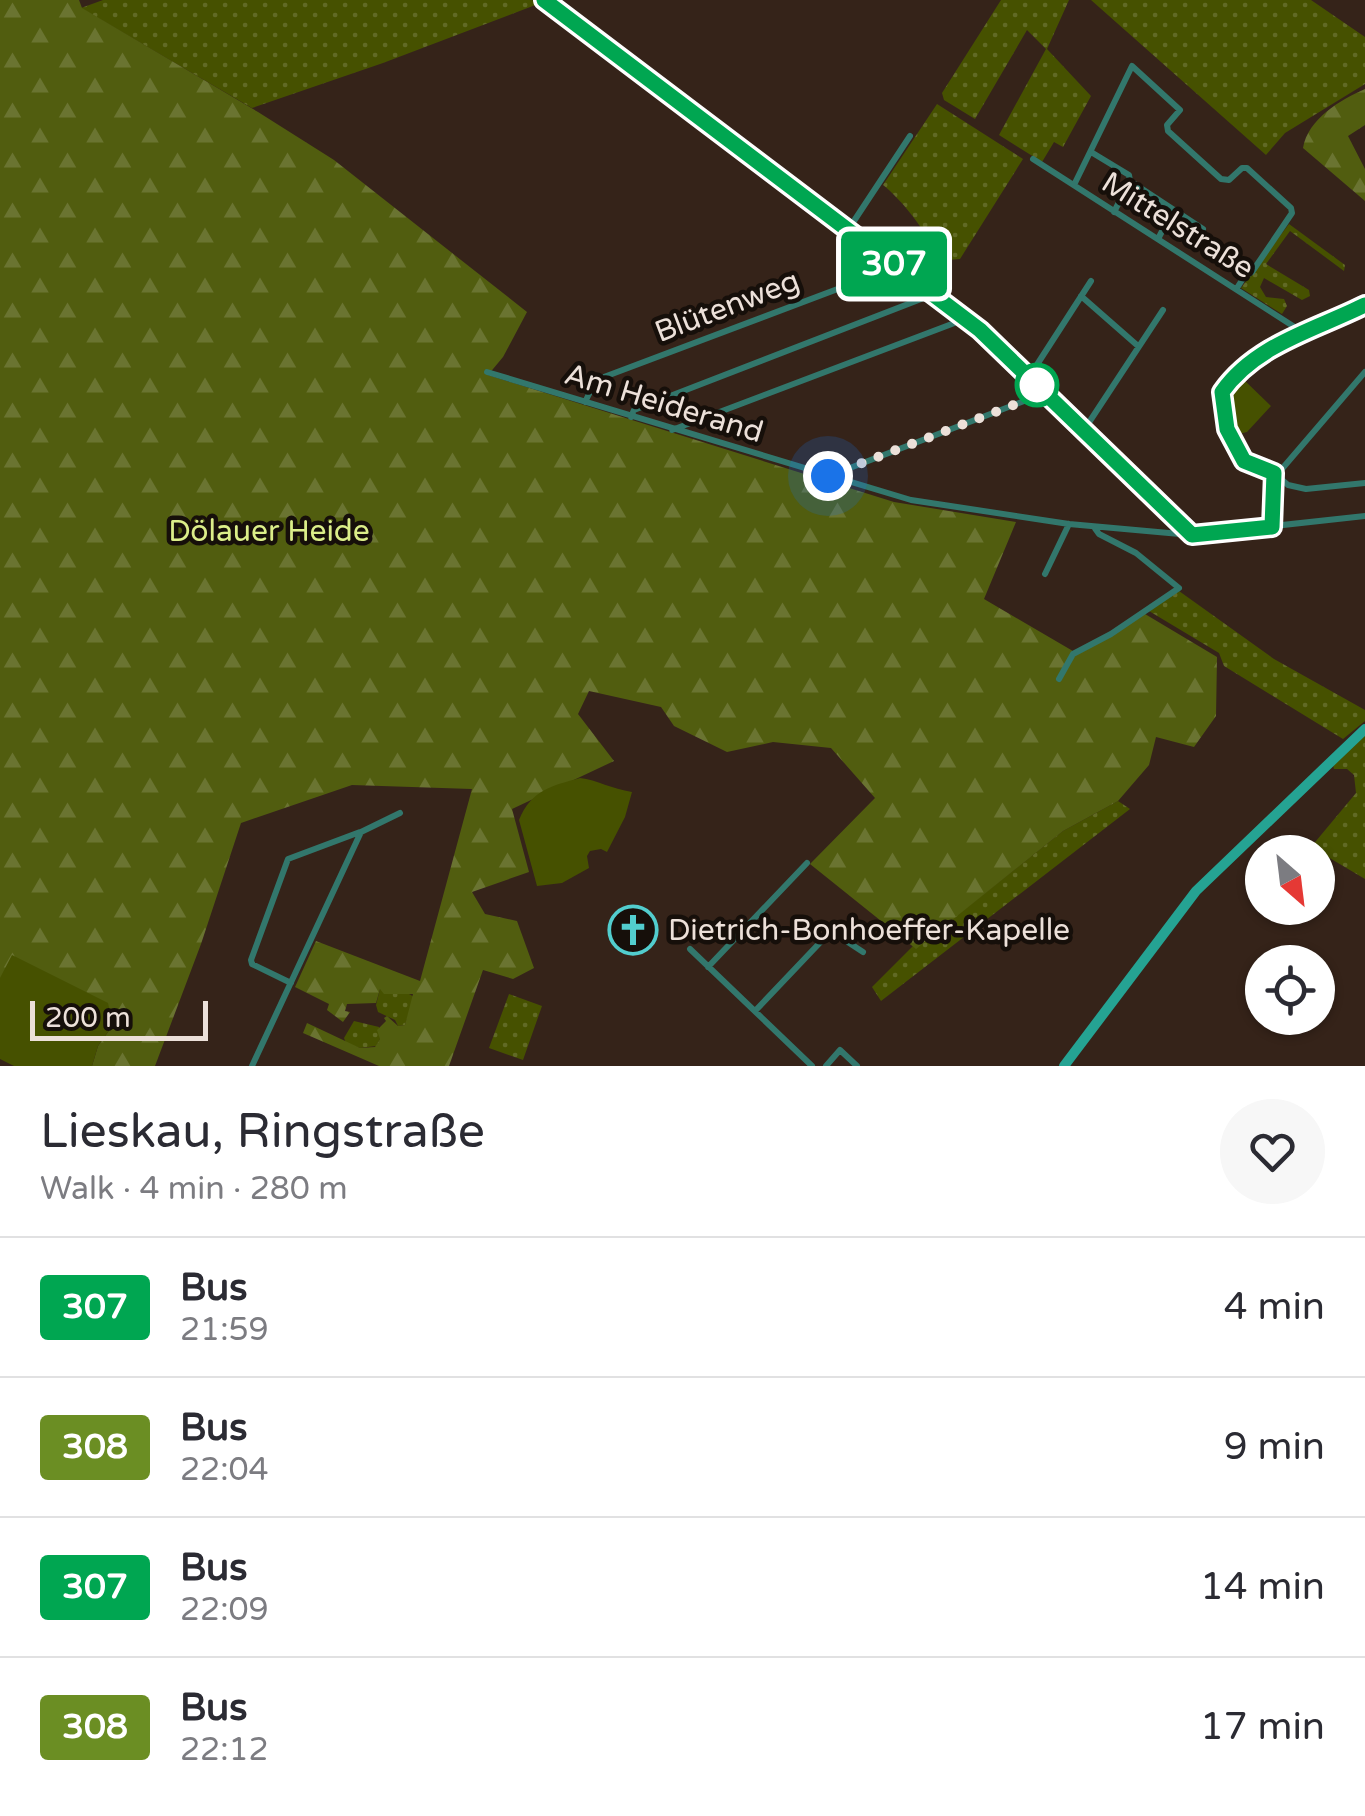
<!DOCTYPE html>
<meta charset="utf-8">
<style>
body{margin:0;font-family:"Varela Round",sans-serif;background:#f7f7f7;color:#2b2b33;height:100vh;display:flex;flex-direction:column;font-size:38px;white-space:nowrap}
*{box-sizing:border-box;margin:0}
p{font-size:32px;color:#7c7c81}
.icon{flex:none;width:55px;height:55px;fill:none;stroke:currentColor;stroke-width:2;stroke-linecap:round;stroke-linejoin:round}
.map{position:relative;height:1066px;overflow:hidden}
.panel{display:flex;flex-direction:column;background:#fff;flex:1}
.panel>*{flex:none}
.badge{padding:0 20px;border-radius:8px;font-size:35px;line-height:65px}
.needle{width:65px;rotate:152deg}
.tools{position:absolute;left:1245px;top:835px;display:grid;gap:20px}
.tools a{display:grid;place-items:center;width:90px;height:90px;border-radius:50%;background:#fff;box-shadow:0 2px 8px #0004;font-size:50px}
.scale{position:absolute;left:30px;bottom:25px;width:178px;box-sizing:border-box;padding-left:10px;border:5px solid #ece0d9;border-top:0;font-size:28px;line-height:35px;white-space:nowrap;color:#ece0d9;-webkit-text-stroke:8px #160f0a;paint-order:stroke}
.you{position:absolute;width:50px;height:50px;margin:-25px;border:8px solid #fff;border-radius:50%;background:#1a73e8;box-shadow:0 0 0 15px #1a73e833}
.map>.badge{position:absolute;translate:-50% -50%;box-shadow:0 0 0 5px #fff}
.round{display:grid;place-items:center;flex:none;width:105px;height:105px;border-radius:52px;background:#f7f7f7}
.headline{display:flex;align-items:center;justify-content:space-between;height:170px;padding:0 40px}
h1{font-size:48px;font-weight:600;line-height:75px}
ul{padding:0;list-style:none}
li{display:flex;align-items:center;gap:30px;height:140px;padding:0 40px;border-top:2px solid #e1e1e2}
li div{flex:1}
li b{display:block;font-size:38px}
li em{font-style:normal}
li .badge{min-width:110px;font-weight:700;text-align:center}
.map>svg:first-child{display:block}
.grass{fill:url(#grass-dots)}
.forest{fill:url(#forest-firs)}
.park{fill:#465100}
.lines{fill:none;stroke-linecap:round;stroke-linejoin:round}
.street{stroke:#32776c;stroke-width:6}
.secondary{stroke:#25a393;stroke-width:10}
.line-casing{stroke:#fff;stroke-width:22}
.line{stroke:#00a651;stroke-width:15}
.walk{stroke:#ece0d9;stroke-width:10;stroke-dasharray:0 18}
.stop-dot{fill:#fff;stroke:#00a651;stroke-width:5}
.labels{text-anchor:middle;stroke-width:9;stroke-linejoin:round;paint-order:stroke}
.street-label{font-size:30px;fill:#ece0d9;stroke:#160f0a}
.park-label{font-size:30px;fill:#dbee89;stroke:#160f0a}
.poi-label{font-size:30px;fill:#ece0d9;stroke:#160f0a;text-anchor:start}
</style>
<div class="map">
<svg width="1365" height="1066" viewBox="0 0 1365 1066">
<defs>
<pattern id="grass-dots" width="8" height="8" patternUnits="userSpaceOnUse" patternTransform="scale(2.5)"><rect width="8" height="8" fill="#465100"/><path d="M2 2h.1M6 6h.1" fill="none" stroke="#616a25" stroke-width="1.8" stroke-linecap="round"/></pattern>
<pattern id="forest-firs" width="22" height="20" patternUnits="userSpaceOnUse" patternTransform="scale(2.5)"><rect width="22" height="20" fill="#515d0f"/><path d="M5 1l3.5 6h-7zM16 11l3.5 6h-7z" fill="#6a7431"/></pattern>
</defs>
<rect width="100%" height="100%" fill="#352319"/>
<path class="grass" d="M 103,0 L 532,0 L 538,4 L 383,63 L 252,108 L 81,8 Z
M 1001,0 L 1069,0 L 1047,49 L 1091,96 L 1063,147 L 1054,142 L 1042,162 L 999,135 L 1046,49 L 1027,30 L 975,119 L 944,100 L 942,93 Z
M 1091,0 L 1311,0 L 1365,37 L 1365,84 L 1285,133 L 1266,155 Z
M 937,104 L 1023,159 L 960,259 L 937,261 C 932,237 902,200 883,185 Z
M 1289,224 L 1345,265 L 1344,271 L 1290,231 L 1266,264 L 1309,290 L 1310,296 L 1302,300 L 1264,278 L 1260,287 L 1266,297 L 1284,299 L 1287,306 L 1282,314 L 1241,288 Z
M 1179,591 L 1274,659 L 1365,710 L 1365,721 L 1343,739 L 1224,666 L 1219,653 L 1149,611 Z
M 1365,735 L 1365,879 L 1311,847 L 1356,793 L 1354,775 L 1347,769 L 1334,769 L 1333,765 Z
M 1118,801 L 1130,809 L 881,1001 L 872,987 L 913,946 L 916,948 L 1063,831 Z
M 380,989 C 391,994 404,989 414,997 L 405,1025 L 398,1026 L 395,1020 L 378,1012 L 376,1005 Z
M 509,994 L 542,1006 L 523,1060 L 489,1048 Z
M 354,1021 L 379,1027 L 380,1039 L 376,1046 L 360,1048 L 346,1043 L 344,1038 Z"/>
<path class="forest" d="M 0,0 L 79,0 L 82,8 L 258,112 L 334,160 L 527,312 L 503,357 L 488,375 L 894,502 L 1016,522 L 984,599 L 1078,654 L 1145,614 L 1217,657 L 1216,716 L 1194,747 L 1156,737 L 1149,765 L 1118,801 L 1063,831 L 916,949 L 810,864 L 875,798 L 831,748 L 773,742 L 727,752 L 674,726 L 661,707 L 589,691 L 578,714 L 614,761 L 512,809 L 529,872 L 472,892 L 485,914 L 517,921 L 534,968 L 513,979 L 483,970 L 449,1066 L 379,1066 L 303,1033 L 307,1023 L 360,1048 L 375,1047 L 380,1039 L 377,1030 L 386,1021 L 384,1018 L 387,1016 L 398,1026 L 405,1025 L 413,994 L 384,994 L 380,989 L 376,1003 L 347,1004 L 345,1011 L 350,1012 L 343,1022 L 327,1010 L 329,1004 L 295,987 L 316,941 L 420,981 L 472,789 L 352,785 L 241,823 L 201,944 L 155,1066 L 92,1066 L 98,1046 L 113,1025 L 0,978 Z
M 1365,89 L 1365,125 L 1348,136 L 1365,169 L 1365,201 L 1303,148 C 1308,119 1340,100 1365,89 Z"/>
<path class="park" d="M 1241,377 L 1271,406 L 1247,432 L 1235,435 L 1227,398 Z
M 580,778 C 597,780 612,789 632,792 L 625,817 L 607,852 L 601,849 L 590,851 L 587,856 L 589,868 L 562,883 L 537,886 L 519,820 C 532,789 552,786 580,778 Z
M 12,955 L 108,1003 L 113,1025 L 98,1046 L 92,1066 L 14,1066 L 0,1059 L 0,978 Z"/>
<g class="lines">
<path class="street" d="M 544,0 L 980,330 L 1191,534
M 1091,152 L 1129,175 L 1130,181 L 1114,212
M 1033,159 L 1293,326 L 1296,333
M 1130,181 L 1203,229
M 1074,185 L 1132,66 L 1180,110 L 1167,125 L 1168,131 L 1221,179 L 1229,180 L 1242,168 L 1247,168 L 1291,208 L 1292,213 L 1252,272 L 1244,277 L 1237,288
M 848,230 L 910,136
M 1158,239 L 1173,210
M 1081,296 L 1138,346
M 1365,305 C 1314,330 1256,343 1222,392 L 1227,429 L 1244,461 L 1274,473 L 1288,485 L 1306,489 L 1365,483
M 487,372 L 911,500 L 1069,524 L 1191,535 L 1365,516
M 1029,377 L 1091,281
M 585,402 L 596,380 L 896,267
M 631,417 L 634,410 L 934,294
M 672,430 L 965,319
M 1084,430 L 1163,310
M 829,476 L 1045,393
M 1271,527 L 1274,473 L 1281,470 L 1365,372
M 1045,574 L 1069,524
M 1059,679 L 1073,654 L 1111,634 L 1179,588 L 1136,553 L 1099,534 L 1094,527
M 690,949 L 812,1066
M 708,967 L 807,863
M 291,983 L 252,964 L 251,960 L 288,859 L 360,832
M 755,1011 L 831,931 L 863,952
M 252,1066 L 361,832 L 400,813
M 826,1066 L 840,1050 L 857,1066"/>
<path class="secondary" d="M 1064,1066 L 1196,891 L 1365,729"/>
</g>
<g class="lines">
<g class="line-casing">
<path id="line" d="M 544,0 L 980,330 L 1192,535 L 1272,527 L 1274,473 L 1244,461 L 1227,429 L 1222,392 C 1256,344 1315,330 1365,305"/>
</g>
<use href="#line" class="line"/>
<path class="walk" d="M 828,476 L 1045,393 L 1037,385"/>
</g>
<defs>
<g id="church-ring" transform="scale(2.5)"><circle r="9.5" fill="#160f0a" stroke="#52cdce" stroke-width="1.5"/><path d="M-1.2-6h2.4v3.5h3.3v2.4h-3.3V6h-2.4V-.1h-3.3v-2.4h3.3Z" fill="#52cdce"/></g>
</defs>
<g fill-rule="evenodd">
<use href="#church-ring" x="633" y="930"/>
</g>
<circle class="stop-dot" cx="1037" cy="385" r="20"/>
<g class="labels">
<g class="street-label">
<text transform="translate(1178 225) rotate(32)" y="10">Mittelstraße</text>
<text transform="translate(727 306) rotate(-21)" y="10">Blütenweg</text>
<text transform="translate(664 403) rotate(17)" y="10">Am Heiderand</text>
</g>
<g class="park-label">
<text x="269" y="541">Dölauer Heide</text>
</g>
<g class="poi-label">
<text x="668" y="940">Dietrich-Bonhoeffer-Kapelle</text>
</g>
</g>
</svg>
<div class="tools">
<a><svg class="needle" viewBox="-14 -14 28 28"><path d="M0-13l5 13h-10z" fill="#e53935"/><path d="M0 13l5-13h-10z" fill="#7c7c81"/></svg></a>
<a><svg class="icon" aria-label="locate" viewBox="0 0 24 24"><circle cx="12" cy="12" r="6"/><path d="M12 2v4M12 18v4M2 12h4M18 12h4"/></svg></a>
</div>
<div class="scale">200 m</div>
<div class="you" style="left:828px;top:476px"></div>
<b class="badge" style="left:894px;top:264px;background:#00a651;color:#fff">307</b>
</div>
<section class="panel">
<div class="headline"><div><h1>Lieskau, Ringstraße</h1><p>Walk · 4 min · 280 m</p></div><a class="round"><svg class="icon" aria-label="heart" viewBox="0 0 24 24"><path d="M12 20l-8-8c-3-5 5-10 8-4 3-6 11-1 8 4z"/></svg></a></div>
<ul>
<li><span class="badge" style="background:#00a651;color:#fff">307</span><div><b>Bus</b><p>21:59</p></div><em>4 min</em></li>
<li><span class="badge" style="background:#6b8e23;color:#fff">308</span><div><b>Bus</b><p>22:04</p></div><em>9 min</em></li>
<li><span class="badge" style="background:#00a651;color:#fff">307</span><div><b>Bus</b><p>22:09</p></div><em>14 min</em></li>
<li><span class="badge" style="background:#6b8e23;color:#fff">308</span><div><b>Bus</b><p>22:12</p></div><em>17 min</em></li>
</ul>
</section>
